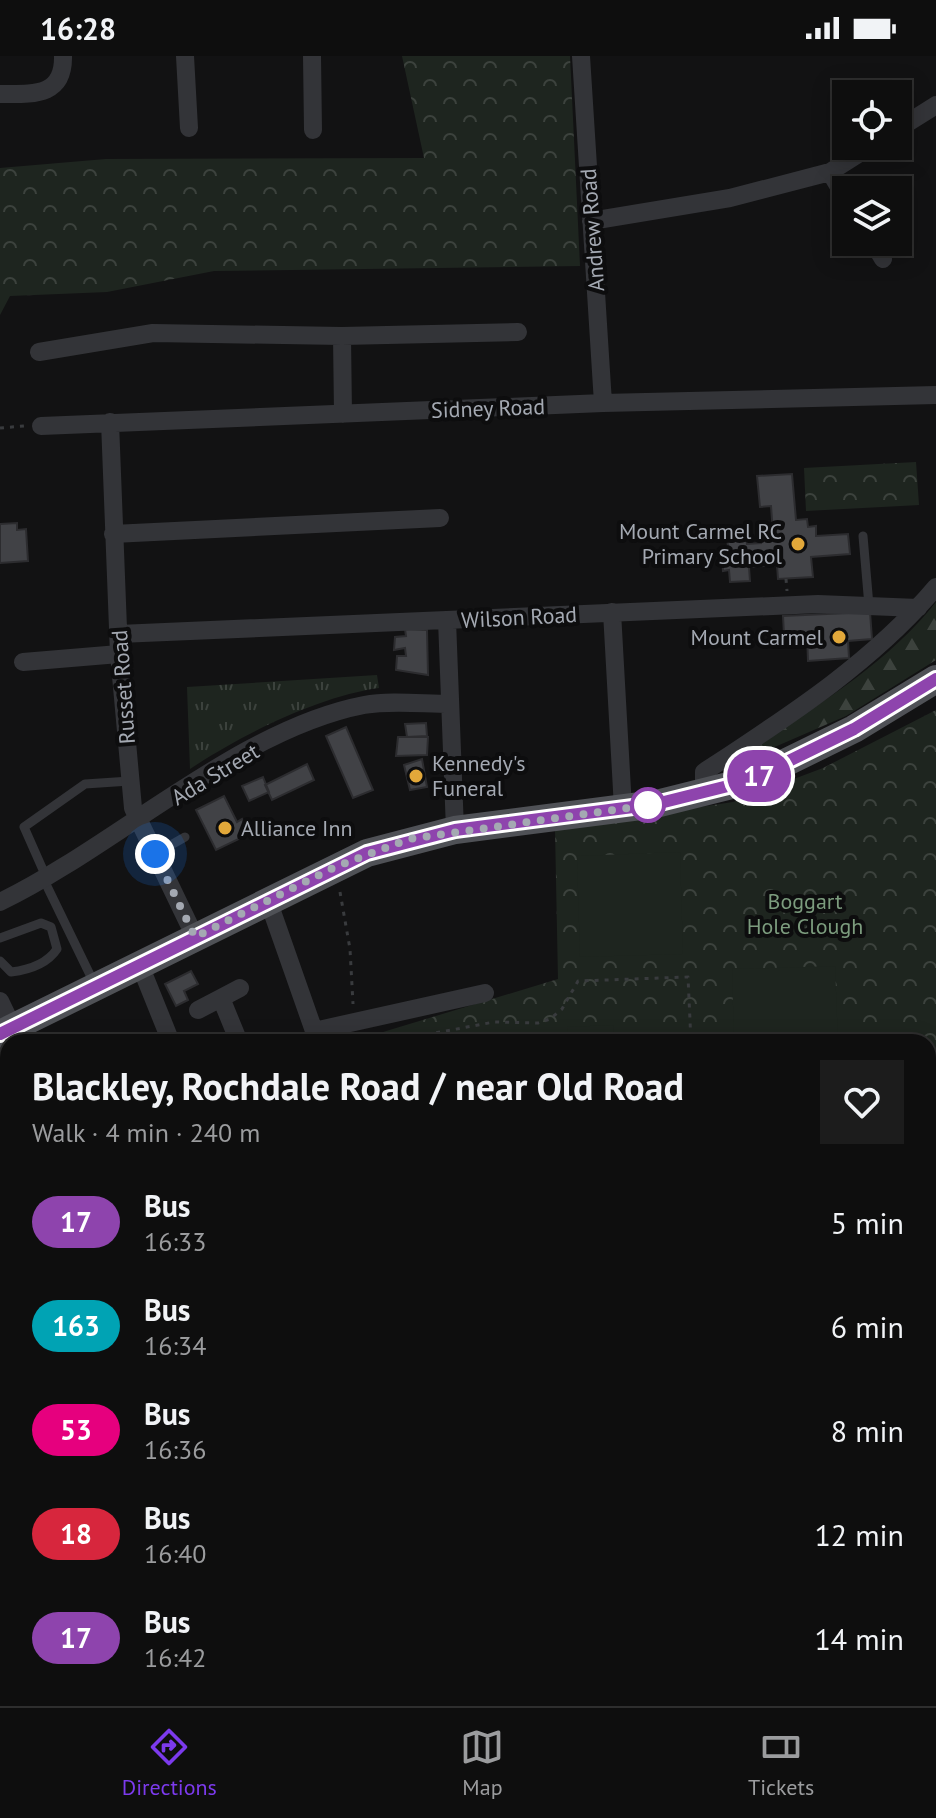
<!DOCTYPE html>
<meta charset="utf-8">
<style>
body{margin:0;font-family:"PT Sans",sans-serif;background:#1c1c1c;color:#f1f3f6;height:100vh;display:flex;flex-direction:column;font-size:30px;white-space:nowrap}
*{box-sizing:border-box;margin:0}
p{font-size:26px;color:#9b9c9e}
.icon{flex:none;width:44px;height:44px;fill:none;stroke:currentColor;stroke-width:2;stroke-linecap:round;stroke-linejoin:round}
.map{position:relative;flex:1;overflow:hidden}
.drawer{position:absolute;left:0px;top:978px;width:936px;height:672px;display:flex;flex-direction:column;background:#0e0e0e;border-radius:24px 24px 0 0;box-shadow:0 4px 20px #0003,0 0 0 2px #2e2e2e}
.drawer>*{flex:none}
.badge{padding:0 16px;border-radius:26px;font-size:28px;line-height:52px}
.tools{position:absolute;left:832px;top:24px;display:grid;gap:16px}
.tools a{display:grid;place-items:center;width:80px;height:80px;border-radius:0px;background:#0e0e0e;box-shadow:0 4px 20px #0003,0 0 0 2px #2e2e2e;font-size:40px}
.you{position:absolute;width:40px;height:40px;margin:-20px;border:6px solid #fff;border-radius:50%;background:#1a73e8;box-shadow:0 0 0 12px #1a73e833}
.map>.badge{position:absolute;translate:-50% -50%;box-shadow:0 0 0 4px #fff}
.round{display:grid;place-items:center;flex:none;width:84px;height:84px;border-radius:0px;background:#1c1c1c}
.overview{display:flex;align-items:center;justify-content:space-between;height:136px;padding:0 32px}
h1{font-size:38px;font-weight:800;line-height:60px}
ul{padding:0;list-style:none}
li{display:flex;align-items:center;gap:24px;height:104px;padding:0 32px}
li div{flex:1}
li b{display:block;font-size:30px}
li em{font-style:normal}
li .badge{min-width:88px;font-weight:700;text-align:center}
.status{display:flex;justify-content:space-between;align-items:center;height:56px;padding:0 40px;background:#0e0e0e;direction:ltr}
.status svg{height:22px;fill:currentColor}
.tab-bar{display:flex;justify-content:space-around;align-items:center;height:112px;border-top:2px solid #2e2e2e;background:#0e0e0e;font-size:22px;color:#9b9c9e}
.tab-bar a{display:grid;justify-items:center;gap:4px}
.tab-bar .selected{color:#7c3aed}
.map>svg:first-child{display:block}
.grass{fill:url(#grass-tufts)}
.forest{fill:url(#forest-firs)}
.park{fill:url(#park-crowns)}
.pitch{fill:#1e251f}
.building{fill:#414246;stroke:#2c2c2f;stroke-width:2}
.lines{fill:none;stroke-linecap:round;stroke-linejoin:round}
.path{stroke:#393b3e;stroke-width:3;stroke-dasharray:4 6;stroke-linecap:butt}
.service{stroke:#333438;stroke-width:9}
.minor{stroke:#333438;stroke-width:18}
.primary{stroke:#4f5156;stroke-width:28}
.line-casing{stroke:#fff;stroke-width:18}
.line{stroke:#8e44ad;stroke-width:12}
.walk{stroke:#a4a9b2;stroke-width:8;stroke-dasharray:0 14.4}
.poi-dot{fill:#e2a83a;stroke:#0d0d0e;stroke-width:3}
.stop-dot{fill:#fff;stroke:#8e44ad;stroke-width:4}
.labels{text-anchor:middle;stroke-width:8;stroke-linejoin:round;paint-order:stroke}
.street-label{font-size:22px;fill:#a4a9b2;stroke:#0d0d0e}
.poi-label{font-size:22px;fill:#a4a9b2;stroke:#0d0d0e;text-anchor:end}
.park-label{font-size:22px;fill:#7c9c7e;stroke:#0d0d0e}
</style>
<div class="status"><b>16:28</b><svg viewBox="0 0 49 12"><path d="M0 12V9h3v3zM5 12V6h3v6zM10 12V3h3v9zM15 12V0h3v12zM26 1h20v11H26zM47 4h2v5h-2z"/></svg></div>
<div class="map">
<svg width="936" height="1650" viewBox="0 0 936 1650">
<defs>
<pattern id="grass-tufts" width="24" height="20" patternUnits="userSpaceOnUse" patternTransform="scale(2)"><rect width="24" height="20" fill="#1e251f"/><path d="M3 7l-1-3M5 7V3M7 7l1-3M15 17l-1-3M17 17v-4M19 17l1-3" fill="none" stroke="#3c423d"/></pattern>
<pattern id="forest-firs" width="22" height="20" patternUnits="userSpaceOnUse" patternTransform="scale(2)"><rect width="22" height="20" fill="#1e251f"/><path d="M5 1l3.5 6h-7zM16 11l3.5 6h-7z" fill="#3c423d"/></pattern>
<pattern id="park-crowns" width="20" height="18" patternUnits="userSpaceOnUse" patternTransform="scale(2)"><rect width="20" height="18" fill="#1e251f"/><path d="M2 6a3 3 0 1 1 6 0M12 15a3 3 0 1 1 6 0" fill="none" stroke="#3c423d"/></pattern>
</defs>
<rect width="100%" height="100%" fill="#121213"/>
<path class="grass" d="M 377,619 L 379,632 C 319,640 241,679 190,713 L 187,631 Z"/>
<path class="forest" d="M 936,546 L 936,604 L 846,660 L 731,710 L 729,706 C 801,660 882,614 936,546 Z"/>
<path class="park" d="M 402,0 L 570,0 L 580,210 L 214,215 L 107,236 L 10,240 L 0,259 L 0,112 L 106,103 L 424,102 Z
M 916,406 L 919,449 L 806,455 L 804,412 Z
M 936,654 L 936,1650 L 382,1650 L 382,1642 L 928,1642 L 928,986 L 350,986 L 558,923 L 555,773 L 733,746 L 823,712 Z"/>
<path class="pitch" d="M 680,796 L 683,898 L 580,901 L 577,800 Z
M 835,910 L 838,986 L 734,986 L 732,913 Z
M 613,969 L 614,986 L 568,986 L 567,971 Z"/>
<path class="building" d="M 792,418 L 796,464 L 807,463 L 808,471 L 816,470 L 816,480 L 848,478 L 850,498 L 811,501 L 813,521 L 778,523 L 777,509 L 749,511 L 750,525 L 730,526 L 729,514 L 723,515 L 721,491 L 728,490 L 727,483 L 746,482 L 747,488 L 761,487 L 760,478 L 773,477 L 771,450 L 760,451 L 757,420 Z
M 17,467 L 17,474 L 26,473 L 28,505 L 0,507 L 0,468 Z
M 870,556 L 872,583 L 848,585 L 849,602 L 808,605 L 807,578 L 784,579 L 783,560 Z
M 405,573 L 427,574 L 428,619 L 396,614 L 397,600 L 406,600 L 405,592 L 394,594 L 395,581 L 406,580 Z
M 426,667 L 427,680 L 407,681 L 405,668 Z
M 346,671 L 373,734 L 353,742 L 326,680 Z
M 398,681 L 428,681 L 427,699 L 396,700 Z
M 422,703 L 427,731 L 410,734 L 404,709 Z
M 307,708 L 314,724 L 272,744 L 265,729 Z
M 263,721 L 269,736 L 249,745 L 242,730 Z
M 224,740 L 237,766 L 242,763 L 249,778 L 216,794 L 196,754 Z
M 191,915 L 198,928 L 184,935 L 188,944 L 176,950 L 165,928 Z
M 8,1104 L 8,1137 L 0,1140 L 0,1107 Z"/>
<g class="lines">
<path class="path" d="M 0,372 L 24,370
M 786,523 L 787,535
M 340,836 L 350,893 L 353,948
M 387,986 L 494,966 L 538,967 L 550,963 L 562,953 L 578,925 L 688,921 L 691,986
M 0,1081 L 8,1079
M 622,1642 L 628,1650
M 696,1642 L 696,1650"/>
<path class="service" d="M 863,480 L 869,550
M 155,798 L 185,781
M 47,823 L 24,771 L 85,728 L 130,725
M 44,824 L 94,927
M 0,882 L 41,867 L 51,871 L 57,893 C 47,908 28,914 11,916 L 0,905
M 928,1356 L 936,1344
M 928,1426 L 936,1427
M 928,1498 L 936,1516
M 0,1500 L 8,1498
M 0,1618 L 8,1617
M 162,1642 L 162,1650"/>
<path class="minor" d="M 185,0 L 189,72
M 312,0 L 313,74
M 581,0 L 603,347
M 0,38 C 33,38 64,41 63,0
M 898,73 L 936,49
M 830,116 L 846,143
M 591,165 L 730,142 L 830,116 L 871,90
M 873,186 L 883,203
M 342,280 L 343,358
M 39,296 L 153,277 L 342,280 L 518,276
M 110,366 L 119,598 L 133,752 L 195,881
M 41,370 L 603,347 L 936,339
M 113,478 L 440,462
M 612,556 L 623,752
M 447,564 L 455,774
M 119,578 L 818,548 L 918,552
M 23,606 L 119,598
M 704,737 L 704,716 C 786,662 872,607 936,531
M 268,844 L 314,975 L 485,937
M 0,846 C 116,790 239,673 364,649 C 391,644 423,648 450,648
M 140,909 L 171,986
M 0,945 L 13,972
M 198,954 L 221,942
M 239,986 L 221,942 L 240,932
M 0,1226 L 8,1223
M 0,1343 L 8,1340
M 0,1450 L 8,1447
M 0,1577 L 8,1574
M 353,1642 L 353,1650"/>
<path class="primary" d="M 0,978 L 367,797 L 455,774 L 656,748 L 748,725 L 854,673 L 936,623"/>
</g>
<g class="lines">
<g class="line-casing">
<path id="line" d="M 0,978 L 367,797 L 455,774 L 656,748 L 748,725 L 854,673 L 936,623"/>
</g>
<use href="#line" class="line"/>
<path class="walk" d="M 155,798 L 195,881 L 335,811 L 409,783 L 656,748 L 648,749"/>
</g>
<g class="poi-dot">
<circle cx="798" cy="488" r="8"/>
<circle cx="839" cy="581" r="8"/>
<circle cx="416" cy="720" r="8"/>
<circle cx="225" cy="772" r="8"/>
</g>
<circle class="stop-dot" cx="648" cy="749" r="16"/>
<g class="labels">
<g class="street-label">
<text transform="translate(592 174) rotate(-94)" y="8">Andrew Road</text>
<text transform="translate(488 352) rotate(-2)" y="8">Sidney Road</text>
<text transform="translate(519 561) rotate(-3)" y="8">Wilson Road</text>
<text transform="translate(123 631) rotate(-94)" y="8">Russet Road</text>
<text transform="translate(215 718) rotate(-31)" y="8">Ada Street</text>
</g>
<g class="poi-label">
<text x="782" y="483">Mount Carmel RC<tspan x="782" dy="25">Primary School</tspan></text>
<text x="823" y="589">Mount Carmel</text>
<text x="432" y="715" text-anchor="start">Kennedy's<tspan x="432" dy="25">Funeral</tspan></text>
<text x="241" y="780" text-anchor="start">Alliance Inn</text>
</g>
<g class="park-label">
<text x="805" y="853">Boggart<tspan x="805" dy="25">Hole Clough</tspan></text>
</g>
</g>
</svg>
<div class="tools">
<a><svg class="icon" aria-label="locate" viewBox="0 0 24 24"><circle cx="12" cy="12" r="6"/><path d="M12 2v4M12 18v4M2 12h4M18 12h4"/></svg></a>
<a><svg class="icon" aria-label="layers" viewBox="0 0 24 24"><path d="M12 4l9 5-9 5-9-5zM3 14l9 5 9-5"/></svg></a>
</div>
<div class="you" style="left:155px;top:798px"></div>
<b class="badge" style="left:759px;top:720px;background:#8e44ad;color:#fff">17</b>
<section class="drawer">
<div class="overview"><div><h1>Blackley, Rochdale Road / near Old Road</h1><p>Walk · 4 min · 240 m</p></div><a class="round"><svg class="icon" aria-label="heart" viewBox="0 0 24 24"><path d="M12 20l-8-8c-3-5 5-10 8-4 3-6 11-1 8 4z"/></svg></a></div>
<ul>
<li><span class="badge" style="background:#8e44ad;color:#fff">17</span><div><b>Bus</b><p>16:33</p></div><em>5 min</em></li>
<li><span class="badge" style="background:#00a3b4;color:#fff">163</span><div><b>Bus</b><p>16:34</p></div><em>6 min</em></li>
<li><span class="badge" style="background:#e6007e;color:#fff">53</span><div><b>Bus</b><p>16:36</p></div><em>8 min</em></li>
<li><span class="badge" style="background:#d7263d;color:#fff">18</span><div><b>Bus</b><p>16:40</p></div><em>12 min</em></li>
<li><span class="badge" style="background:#8e44ad;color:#fff">17</span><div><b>Bus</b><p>16:42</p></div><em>14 min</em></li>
</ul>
</section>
</div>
<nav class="tab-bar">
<a class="selected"><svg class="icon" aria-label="directions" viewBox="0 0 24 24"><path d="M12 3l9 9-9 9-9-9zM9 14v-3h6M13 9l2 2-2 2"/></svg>Directions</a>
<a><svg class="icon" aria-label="map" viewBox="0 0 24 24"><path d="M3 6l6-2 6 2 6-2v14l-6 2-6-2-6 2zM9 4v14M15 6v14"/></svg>Map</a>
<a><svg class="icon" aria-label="tickets" viewBox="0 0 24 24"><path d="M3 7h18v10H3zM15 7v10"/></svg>Tickets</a>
</nav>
